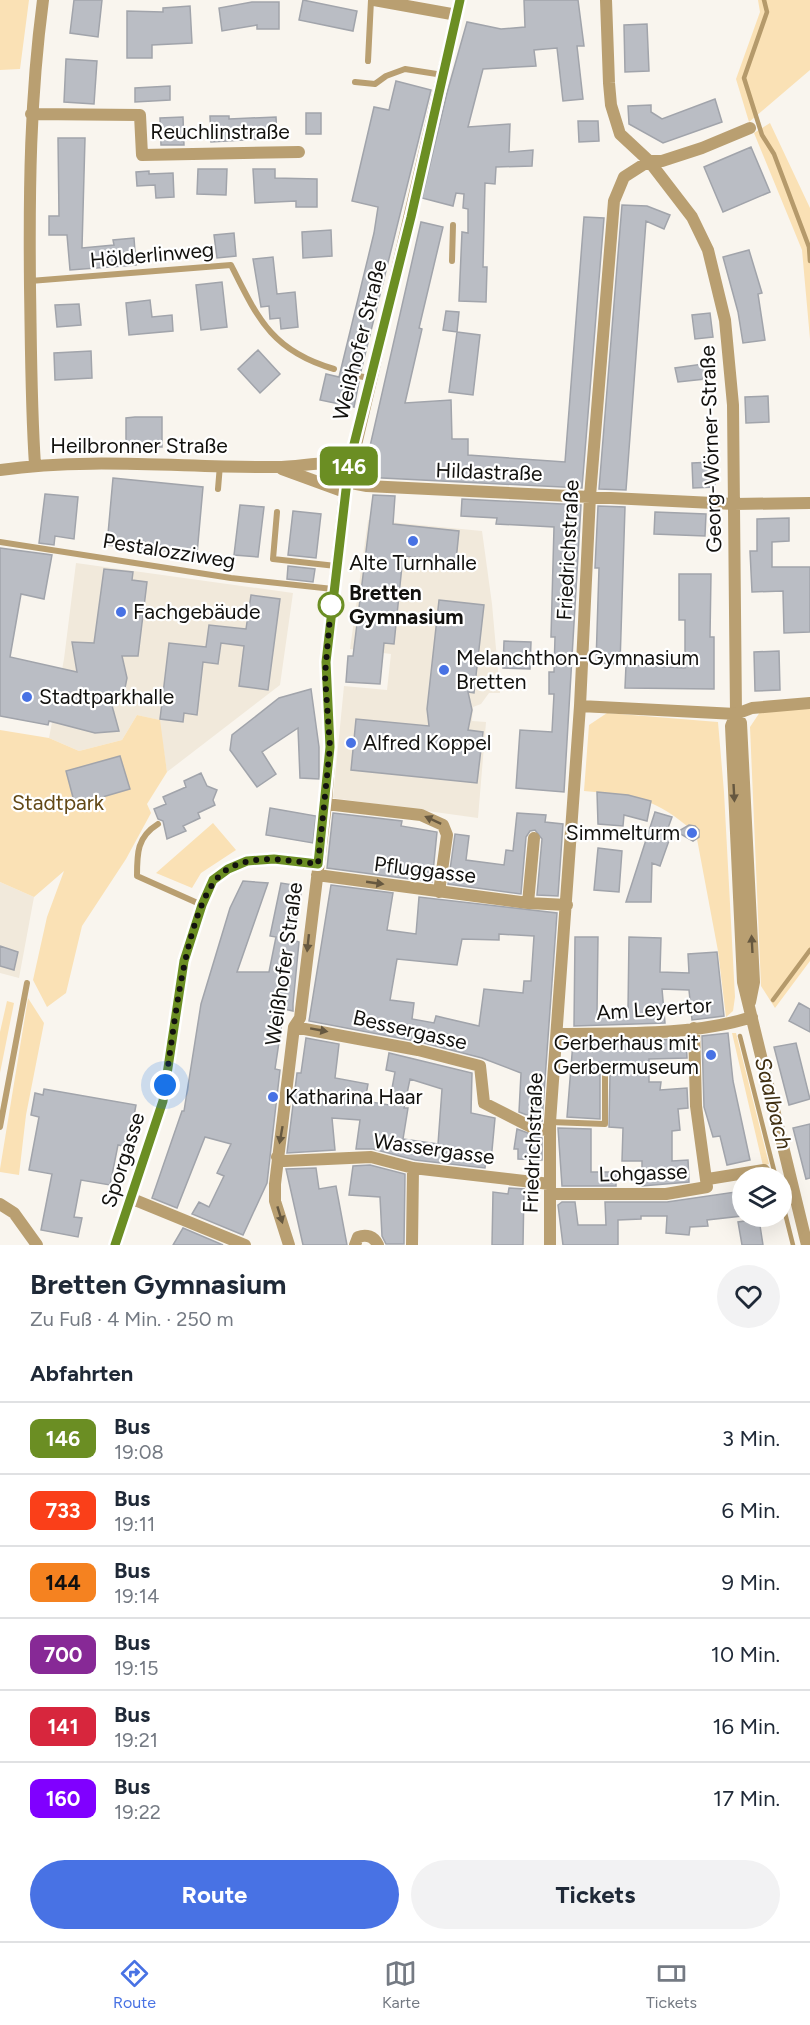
<!DOCTYPE html>
<html lang="de">
<meta charset="utf-8">
<style>
body{margin:0;font-family:Figtree,sans-serif;background:#f2f2f3;color:#1f2937;height:100vh;display:flex;flex-direction:column;font-size:22px;white-space:nowrap}
*{box-sizing:border-box;margin:0}
p{font-size:20px;color:#747a83}
.icon{flex:none;width:33px;height:33px;fill:none;stroke:currentColor;stroke-width:2;stroke-linecap:round;stroke-linejoin:round}
.map{position:relative;height:1245px;overflow:hidden}
.sheet{display:flex;flex-direction:column;background:#fff;flex:1}
.sheet>*{flex:none}
.badge{padding:0 12px;border-radius:9px;font-size:21px;line-height:39px}
.controls{position:absolute;left:732px;top:1167px;display:grid;gap:12px}
.controls a{display:grid;place-items:center;width:60px;height:60px;border-radius:50%;background:#fff;box-shadow:0 6px 24px #0002;font-size:30px}
.you{position:absolute;width:30px;height:30px;margin:-15px;border:4px solid #fff;border-radius:50%;background:#1a73e8;box-shadow:0 0 0 9px #1a73e833}
.map>.badge{position:absolute;translate:-50% -50%;box-shadow:0 0 0 3px #fff}
h2{padding:0 30px;font-size:22px;line-height:54px}
.round{display:grid;place-items:center;flex:none;width:63px;height:63px;border-radius:32px;background:#f2f2f3}
.summary{display:flex;align-items:center;justify-content:space-between;height:102px;padding:0 30px}
h1{font-size:28px;font-weight:700;line-height:45px}
.button{display:flex;gap:12px;margin-top:auto;padding:12px 30px}
.button a{flex:1;height:69px;border-radius:36px;background:#4872e4;color:#fff;font-size:24px;font-weight:700;line-height:69px;text-align:center}
.button a+a{background:#f2f2f3;color:#1f2937}
ul{padding:0;list-style:none}
li{display:flex;align-items:center;gap:18px;height:72px;padding:0 30px;border-top:2px solid #e0e1e3}
li div{flex:1}
li b{display:block;font-size:22px}
li em{font-style:normal}
li .badge{min-width:66px;font-weight:700;text-align:center}
.tabs{display:flex;justify-content:space-around;align-items:center;height:84px;border-top:2px solid #e0e1e3;background:#fff;font-size:16px;color:#747a83}
.tabs a{display:grid;justify-items:center;gap:3px}
.tabs .on{color:#4872e4}
.map>svg:first-child{display:block}
.built{fill:#f1e9db}
.green{fill:#fae1b5}
.lines{fill:none;stroke-linecap:round;stroke-linejoin:round}
.stream{stroke:#b59a6b;stroke-width:4.5}
.building{fill:#babdc4;stroke:#a1a4ab;stroke-width:1.5;fill-rule:evenodd}
.lane{stroke:#b99f71;stroke-width:6}
.street{stroke:#b99f71;stroke-width:12}
.oneway{fill:#665840}
.line-casing{stroke:#fff;stroke-width:14}
.line{stroke:#6b8e23;stroke-width:9}
.walk{stroke:#12110e;stroke-width:6;stroke-dasharray:0 10.8}
.poi-dot{fill:#4872e4;stroke:#fff;stroke-width:2}
.stop-dot{fill:#fff;stroke:#6b8e23;stroke-width:3}
.labels{text-anchor:middle;stroke-width:4.5;stroke-linejoin:round;paint-order:stroke}
.street-label{font-size:21px;fill:#12110e;stroke:#fff}
.poi-label{font-size:21px;fill:#12110e;stroke:#fff;text-anchor:start}
.stop-label{font-size:21px;font-weight:bold;fill:#12110e;stroke:#fff;text-anchor:start}
.park-label{font-size:21px;fill:#624816;stroke:#fff}
.water-label{font-size:22px;font-style:italic;fill:#3f2f12;stroke:#fff}
</style>
<div class="map">
<svg width="810" height="1245" viewBox="0 0 810 1245">
<rect width="100%" height="100%" fill="#f9f5ee"/>
<path class="built" d="M 368,520 L 482,531 L 492,604 L 500,693 L 489,693 L 481,704 L 473,707 L 472,721 L 486,722 L 478,818 L 333,798 L 344,686 L 387,690 L 391,654 L 350,649 Z
M 76,563 L 293,593 L 280,685 L 167,772 L 159,720 L 137,715 L 122,740 L 79,751 L 49,738 L 64,659 Z
M 0,882 L 34,897 L 19,978 L 0,973 Z"/>
<path class="green" d="M 0,0 L 29,0 L 20,69 L 0,70 Z
M 758,0 L 810,0 L 810,70 L 749,122 L 736,79 L 760,12 Z
M 770,123 L 810,208 L 810,339 L 802,250 L 754,133 Z
M 810,707 L 810,961 L 775,1008 L 761,986 L 750,727 L 760,712 Z
M 607,713 L 718,722 L 724,792 L 735,997 L 733,1011 L 726,1017 L 718,951 L 697,839 L 698,829 L 693,825 L 687,826 C 651,796 629,795 584,791 L 589,725 Z
M 137,715 L 160,720 L 167,772 L 147,804 L 151,813 L 126,859 L 82,926 L 66,993 L 47,1007 L 33,980 L 47,917 L 64,871 L 34,897 L 0,882 L 0,730 L 49,738 L 79,751 L 122,740 Z
M 213,823 L 236,850 L 201,873 L 192,888 L 156,873 Z
M 28,998 L 44,1023 L 26,1115 L 19,1175 L 0,1172 L 0,1169 Z
M 7,1001 L 14,1003 L 0,1073 L 0,1032 Z
M 732,1033 L 736,1033 L 769,1164 L 763,1166 Z"/>
<g class="lines">
<path class="stream" d="M 764,0 L 767,12 L 744,78 L 762,135 L 774,154 L 809,247 L 810,261
M 773,1000 L 810,950
M 740,1036 L 776,1178
M 782,1201 L 793,1245"/>
</g>
<path class="building" d="M 74,0 L 102,0 L 98,37 L 70,33 Z
M 303,0 L 357,11 L 353,31 L 299,20 Z
M 524,0 L 578,0 L 584,46 L 577,46 L 583,99 L 563,101 L 557,48 L 534,50 L 536,66 L 483,69 L 468,127 L 510,124 L 509,152 L 533,150 L 532,166 L 496,167 L 495,184 L 485,183 L 483,267 L 487,267 L 486,302 L 459,301 L 462,232 L 468,233 L 468,209 L 463,208 L 464,194 L 456,193 L 453,206 L 422,198 L 447,93 L 467,22 L 501,29 L 525,27 Z
M 252,2 L 279,2 L 279,29 L 257,29 L 257,25 L 222,31 L 219,8 Z
M 190,6 L 192,43 L 152,45 L 152,58 L 127,58 L 127,11 L 163,12 L 163,8 Z
M 647,24 L 649,71 L 625,72 L 624,25 Z
M 66,59 L 97,61 L 94,104 L 64,102 Z
M 396,81 L 431,90 L 361,371 L 353,375 L 354,380 L 359,382 L 354,407 L 320,400 L 326,374 L 339,377 L 374,233 L 378,207 L 352,201 L 374,107 L 389,110 Z
M 170,86 L 170,100 L 135,102 L 135,88 Z
M 715,99 L 722,122 L 663,143 L 629,124 L 628,106 L 651,105 L 651,112 L 662,119 Z
M 306,113 L 321,113 L 321,134 L 306,134 Z
M 210,116 L 229,116 L 229,119 L 276,117 L 277,138 L 211,142 Z
M 183,117 L 184,145 L 161,145 L 160,118 Z
M 578,121 L 598,121 L 599,141 L 579,142 Z
M 58,138 L 85,138 L 82,248 L 114,245 L 113,240 L 134,238 L 136,265 L 70,270 L 67,235 L 49,235 L 49,216 L 59,216 Z
M 751,147 L 770,192 L 723,212 L 704,167 Z
M 198,169 L 227,169 L 226,195 L 197,194 Z
M 253,169 L 275,169 L 275,178 L 317,179 L 317,207 L 296,207 L 296,201 L 255,203 Z
M 149,171 L 149,174 L 173,173 L 174,197 L 156,198 L 155,185 L 137,186 L 136,172 Z
M 622,205 L 647,206 L 670,215 L 664,229 L 646,221 L 626,490 L 599,489 Z
M 584,217 L 604,218 L 582,488 L 363,477 L 421,222 L 443,227 L 419,328 L 422,329 L 405,403 L 451,400 L 452,439 L 468,439 L 468,455 L 565,462 Z
M 331,230 L 332,256 L 303,258 L 302,232 Z
M 234,233 L 236,256 L 217,258 L 214,235 Z
M 749,250 L 762,293 L 758,294 L 765,340 L 743,343 L 738,312 L 723,257 Z
M 273,257 L 277,294 L 295,292 L 298,327 L 281,329 L 280,318 L 270,319 L 269,306 L 261,307 L 253,259 Z
M 222,282 L 227,327 L 201,330 L 196,285 Z
M 150,300 L 152,317 L 172,315 L 173,331 L 129,335 L 126,303 Z
M 79,304 L 81,325 L 57,327 L 55,305 Z
M 446,311 L 459,312 L 457,332 L 443,330 Z
M 710,313 L 713,337 L 695,339 L 692,315 Z
M 457,332 L 480,335 L 473,395 L 449,392 Z
M 258,350 L 280,374 L 260,393 L 238,369 Z
M 91,351 L 92,378 L 55,380 L 54,353 Z
M 703,364 L 705,379 L 678,382 L 675,368 Z
M 768,396 L 769,422 L 746,423 L 745,397 Z
M 135,417 L 162,417 L 162,447 L 126,447 L 126,418 Z
M 714,462 L 715,487 L 693,488 L 692,463 Z
M 113,478 L 203,487 L 197,554 L 107,545 Z
M 45,494 L 78,497 L 74,539 L 55,536 L 54,545 L 39,543 Z
M 373,495 L 395,496 L 393,524 L 459,531 L 456,561 L 403,556 L 394,644 L 384,643 L 380,684 L 346,682 L 348,656 L 353,656 Z
M 462,499 L 581,505 L 564,792 L 516,788 L 520,730 L 552,732 L 554,694 L 549,694 L 549,672 L 554,672 L 555,637 L 551,637 L 554,527 L 496,524 L 497,518 L 461,516 Z
M 240,505 L 264,507 L 258,557 L 234,555 Z
M 598,506 L 625,507 L 620,664 L 596,663 L 599,568 L 595,568 Z
M 293,511 L 321,514 L 316,558 L 288,555 Z
M 655,512 L 706,514 L 705,536 L 654,534 Z
M 789,518 L 789,541 L 772,542 L 772,567 L 810,567 L 810,632 L 784,633 L 783,591 L 752,592 L 750,551 L 757,551 L 757,519 Z
M 0,548 L 52,555 L 44,599 L 21,594 L 10,657 L 77,672 L 72,642 L 94,643 L 104,569 L 133,572 L 132,580 L 147,582 L 138,656 L 122,656 L 127,678 L 125,688 L 111,702 L 119,731 L 95,733 L 49,721 L 48,725 L 0,716 Z
M 288,566 L 315,569 L 313,582 L 287,579 Z
M 679,574 L 711,574 L 710,637 L 714,637 L 714,689 L 625,688 L 626,665 L 685,668 L 685,620 L 679,620 Z
M 251,595 L 280,599 L 268,690 L 239,686 L 244,646 L 221,643 L 218,664 L 203,662 L 197,715 L 184,713 L 183,722 L 160,719 L 169,643 L 206,647 L 209,625 L 246,629 Z
M 439,600 L 484,605 L 474,693 L 468,692 L 472,710 L 468,730 L 483,732 L 477,783 L 351,770 L 356,719 L 429,726 L 427,709 Z
M 504,641 L 531,642 L 530,669 L 503,668 Z
M 779,651 L 780,690 L 755,691 L 754,652 Z
M 311,689 L 319,747 L 319,779 L 300,778 L 298,728 L 262,752 L 276,774 L 257,787 L 230,750 L 232,735 L 279,698 Z
M 120,756 L 130,789 L 75,805 L 66,771 Z
M 201,773 L 207,786 L 217,790 L 213,800 L 215,805 L 198,813 L 200,818 L 183,826 L 186,831 L 167,839 L 163,821 L 158,819 L 154,809 L 166,804 L 163,797 L 186,787 L 184,781 Z
M 597,792 L 628,795 L 651,801 L 647,821 L 624,815 L 623,826 L 598,824 Z
M 270,808 L 316,816 L 313,843 L 266,835 Z
M 655,812 L 672,817 L 664,839 L 671,835 L 660,866 L 652,863 L 651,902 L 626,902 Z
M 333,813 L 402,821 L 401,826 L 437,832 L 432,882 L 327,868 Z
M 517,813 L 546,815 L 545,822 L 563,824 L 558,896 L 537,895 L 542,839 L 535,830 L 530,831 L 526,837 L 521,894 L 448,884 L 455,834 L 469,836 L 466,860 L 504,865 L 506,850 L 513,851 Z
M 689,825 L 695,826 L 699,830 L 699,837 L 693,841 L 677,832 Z
M 598,848 L 622,851 L 619,892 L 594,890 Z
M 243,881 L 268,883 L 237,972 L 269,972 L 276,937 L 270,936 L 281,883 L 300,886 L 298,892 L 301,893 L 293,940 L 299,942 L 293,1004 L 293,1011 L 284,1009 L 275,1069 L 280,1070 L 267,1183 L 243,1235 L 192,1214 L 199,1202 L 209,1207 L 224,1176 L 217,1173 L 231,1144 L 205,1137 L 177,1208 L 152,1198 L 182,1111 L 184,1111 L 201,1004 L 230,908 Z
M 331,885 L 393,893 L 387,930 L 416,934 L 419,897 L 557,913 L 542,1121 L 519,1112 L 521,1073 L 482,1058 L 420,1042 L 309,1021 ZM 499,934 L 534,936 L 531,981 L 524,981 L 523,993 L 484,989 L 479,1026 L 436,1016 L 434,1023 L 412,1019 L 414,1003 L 390,1000 L 397,959 L 457,965 L 462,939 L 499,940 Z
M 575,937 L 598,937 L 597,1013 L 628,1010 L 629,937 L 661,938 L 660,972 L 689,973 L 688,954 L 717,952 L 724,1016 L 692,1020 L 689,990 L 662,989 L 665,1023 L 574,1026 Z
M 0,946 L 18,952 L 14,970 L 0,966 Z
M 799,1003 L 810,1009 L 810,1032 L 789,1021 Z
M 728,1033 L 733,1081 L 750,1160 L 727,1165 L 720,1136 L 713,1137 L 704,1107 L 702,1036 Z
M 306,1038 L 339,1044 L 335,1078 L 368,1084 L 365,1101 L 389,1105 L 395,1072 L 386,1070 L 389,1053 L 472,1073 L 471,1113 L 495,1118 L 491,1161 L 486,1160 L 485,1168 L 415,1160 L 373,1149 L 356,1149 L 360,1120 L 332,1118 L 335,1150 L 287,1153 L 297,1073 L 301,1073 ZM 410,1079 L 442,1089 L 438,1144 L 403,1139 L 408,1108 L 404,1108 Z
M 686,1039 L 687,1058 L 649,1059 L 649,1082 L 661,1082 L 660,1090 L 687,1088 L 688,1108 L 678,1109 L 680,1130 L 672,1131 L 672,1161 L 688,1160 L 689,1182 L 642,1186 L 642,1161 L 622,1161 L 623,1128 L 609,1127 L 610,1074 L 608,1070 L 603,1069 L 600,1073 L 600,1119 L 567,1117 L 573,1042 Z
M 796,1043 L 810,1099 L 789,1105 L 774,1047 Z
M 44,1089 L 136,1105 L 128,1147 L 118,1145 L 110,1185 L 81,1180 L 74,1217 L 82,1218 L 78,1237 L 41,1230 L 52,1174 L 29,1170 L 39,1117 L 31,1115 L 35,1093 L 43,1095 Z
M 810,1124 L 810,1178 L 806,1179 L 793,1128 Z
M 558,1128 L 591,1129 L 591,1172 L 616,1172 L 616,1186 L 562,1186 Z
M 517,1129 L 542,1138 L 542,1160 L 518,1159 L 518,1149 L 514,1149 Z
M 370,1165 L 405,1174 L 404,1244 L 386,1244 L 382,1236 L 380,1197 L 349,1195 L 353,1166 Z
M 316,1168 L 319,1189 L 336,1186 L 347,1245 L 303,1245 L 286,1169 Z
M 509,1188 L 524,1189 L 523,1245 L 492,1245 L 493,1192 L 508,1194 Z
M 742,1191 L 742,1216 L 707,1220 L 708,1226 L 690,1227 L 689,1235 L 666,1233 L 667,1216 L 641,1216 L 641,1219 L 618,1220 L 618,1245 L 563,1245 L 558,1205 L 562,1202 L 575,1202 L 578,1225 L 606,1225 L 605,1202 L 667,1202 Z
M 759,1219 L 763,1245 L 742,1245 L 738,1222 Z
M 183,1228 L 223,1245 L 173,1245 Z"/>
<g class="lines">
<path class="lane" d="M 368,61 L 371,0
M 355,82 L 375,84 L 386,76 L 405,69 L 443,75
M 452,261 L 453,225
M 30,281 L 231,265 C 258,319 272,351 334,369
M 358,376 L 370,378
M 218,489 L 220,465
M 277,512 L 273,559 L 336,566
M 0,542 L 231,578 L 333,589
M 158,824 C 137,837 137,853 137,876 L 202,905
M 550,1122 L 605,1124 L 605,1074
M 0,1127 L 27,983"/>
<path class="street" d="M 374,0 L 457,15
M 606,0 L 609,83 L 611,105 L 620,134 L 649,161 L 692,217 L 708,250 L 725,320 L 733,405 L 736,714 L 731,726 L 743,982 L 807,1245
M 31,114 L 140,115 L 142,155 L 299,152
M 35,465 C 31,406 31,346 30,287 C 29,189 30,98 43,0
M 282,469 L 345,492
M 0,470 C 92,457 184,468 276,467 C 301,467 324,460 349,464
M 346,482 L 367,486 L 734,504 L 810,503
M 580,706 L 736,714 L 752,708 L 810,703
M 736,714 L 741,723 L 754,982 L 750,1002
M 326,804 L 421,815 L 443,825 L 447,835 L 439,892
M 317,875 L 528,903 L 567,905
M 528,903 L 534,838
M 294,1027 L 418,1050 L 480,1066 L 484,1103 L 531,1127 L 550,1131
M 558,1034 C 619,1033 693,1036 752,1017
M 277,1157 L 284,1161 L 371,1157 L 413,1168 L 550,1184
M 708,1179 L 764,1170
M 550,1194 L 666,1194 L 707,1187 L 696,1106 L 694,1028
M 130,1198 L 245,1245
M 0,1204 L 14,1213 L 37,1245
M 115,1245 L 163,1101 L 184,961 L 202,905 L 213,880 L 228,869 L 247,861 L 274,859 L 318,864
M 289,1245 L 275,1201 L 275,1184 L 294,1027 L 300,1018 L 326,804 L 330,747 L 326,662 L 345,492 L 460,0
M 355,1245 L 358,1237 C 366,1234 374,1236 378,1245
M 412,1245 L 413,1168
M 550,1245 L 550,1122 L 580,706 L 590,496 L 614,201 L 624,177 L 649,161 L 662,161 L 702,148 L 750,128"/>
</g>
<defs><path id="oneway-solid" d="M-6-.8H1V-3.2L6.5 0L1 3.2V.8H-6Z" transform="scale(1.5)"/></defs>
<g class="oneway">
<use href="#oneway-solid" transform="translate(734 793) rotate(87)"/>
<use href="#oneway-solid" transform="translate(433 820) rotate(-155)"/>
<use href="#oneway-solid" transform="translate(375 883) rotate(8)"/>
<use href="#oneway-solid" transform="translate(308 943) rotate(96)"/>
<use href="#oneway-solid" transform="translate(752 944) rotate(-93)"/>
<use href="#oneway-solid" transform="translate(319 1030) rotate(10)"/>
<use href="#oneway-solid" transform="translate(281 1135) rotate(100)"/>
<use href="#oneway-solid" transform="translate(280 1215) rotate(73)"/>
</g>
<g class="lines">
<g class="line-casing">
<path id="line" d="M 115,1245 L 163,1101 L 184,961 L 202,905 L 213,880 L 228,869 L 247,861 L 274,859 L 318,864 L 330,747 L 326,662 L 349,464 L 411,217 L 460,0"/>
</g>
<use href="#line" class="line"/>
<path class="walk" d="M 165,1085 C 174,1036 185,893 228,869 C 255,853 289,861 318,864 L 330,747 L 325,675 L 331,605"/>
</g>
<g class="poi-dot">
<circle cx="413" cy="541" r="6"/>
<circle cx="121" cy="612" r="6"/>
<circle cx="444" cy="670" r="6"/>
<circle cx="27" cy="697" r="6"/>
<circle cx="351" cy="743" r="6"/>
<circle cx="692" cy="833" r="6"/>
<circle cx="711" cy="1055" r="6"/>
<circle cx="273" cy="1097" r="6"/>
</g>
<circle class="stop-dot" cx="331" cy="605" r="12"/>
<g class="labels">
<g class="street-label">
<text x="220" y="139">Reuchlinstraße</text>
<text transform="translate(152 255) rotate(-5)" y="7">Hölderlinweg</text>
<text transform="translate(360 340) rotate(-76)" y="7">Weißhofer Straße</text>
<text x="139" y="453">Heilbronner Straße</text>
<text transform="translate(711 449) rotate(-92)" y="7">Georg-Wörner-Straße</text>
<text transform="translate(489 472) rotate(2)" y="7">Hildastraße</text>
<text transform="translate(568 550) rotate(-87)" y="7">Friedrichstraße</text>
<text transform="translate(169 551) rotate(9)" y="7">Pestalozziweg</text>
<text transform="translate(425 870) rotate(7)" y="7">Pfluggasse</text>
<text transform="translate(284 964) rotate(-82)" y="7">Weißhofer Straße</text>
<text transform="translate(654 1009) rotate(-4)" y="7">Am Leyertor</text>
<text transform="translate(410 1030) rotate(13)" y="7">Bessergasse</text>
<text transform="translate(533 1143) rotate(-88)" y="7">Friedrichstraße</text>
<text transform="translate(434 1149) rotate(8)" y="7">Wassergasse</text>
<text transform="translate(123 1160) rotate(-72)" y="7">Sporgasse</text>
<text transform="translate(643 1173) rotate(-2)" y="7">Lohgasse</text>
</g>
<g class="poi-label">
<text x="413" y="570" text-anchor="middle">Alte Turnhalle</text>
<text x="133" y="619">Fachgebäude</text>
<text x="456" y="665">Melanchthon-Gymnasium<tspan x="456" dy="24">Bretten</tspan></text>
<text x="39" y="704">Stadtparkhalle</text>
<text x="363" y="750">Alfred Koppel</text>
<text x="680" y="840" text-anchor="end">Simmelturm</text>
<text x="699" y="1050" text-anchor="end">Gerberhaus mit<tspan x="699" dy="24">Gerbermuseum</tspan></text>
<text x="285" y="1104">Katharina Haar</text>
</g>
<g class="stop-label">
<text x="349" y="600">Bretten<tspan x="349" dy="24">Gymnasium</tspan></text>
</g>
<g class="park-label">
<text x="58" y="810">Stadtpark</text>
</g>
<g class="water-label">
<text transform="translate(774 1103) rotate(76)" y="8">Saalbach</text>
</g>
</g>
</svg>
<div class="controls">
<a><svg class="icon" aria-label="layers" viewBox="0 0 24 24"><path d="M12 4l9 5-9 5-9-5zM3 14l9 5 9-5"/></svg></a>
</div>
<div class="you" style="left:165px;top:1085px"></div>
<b class="badge" style="left:349px;top:466px;background:#6b8e23;color:#fff">146</b>
</div>
<section class="sheet">
<div class="summary"><div><h1>Bretten Gymnasium</h1><p>Zu Fuß · 4 Min. · 250 m</p></div><a class="round"><svg class="icon" aria-label="heart" viewBox="0 0 24 24"><path d="M12 20l-8-8c-3-5 5-10 8-4 3-6 11-1 8 4z"/></svg></a></div>
<h2>Abfahrten</h2>
<ul>
<li><span class="badge" style="background:#6b8e23;color:#fff">146</span><div><b>Bus</b><p>19:08</p></div><em>3 Min.</em></li>
<li><span class="badge" style="background:#fa3f19;color:#fff">733</span><div><b>Bus</b><p>19:11</p></div><em>6 Min.</em></li>
<li><span class="badge" style="background:#f58220;color:#111">144</span><div><b>Bus</b><p>19:14</p></div><em>9 Min.</em></li>
<li><span class="badge" style="background:#872996;color:#fff">700</span><div><b>Bus</b><p>19:15</p></div><em>10 Min.</em></li>
<li><span class="badge" style="background:#d7263d;color:#fff">141</span><div><b>Bus</b><p>19:21</p></div><em>16 Min.</em></li>
<li><span class="badge" style="background:#8000ff;color:#fff">160</span><div><b>Bus</b><p>19:22</p></div><em>17 Min.</em></li>
</ul>
<div class="button"><a>Route</a><a>Tickets</a></div>
</section>
<nav class="tabs">
<a class="on"><svg class="icon" aria-label="directions" viewBox="0 0 24 24"><path d="M12 3l9 9-9 9-9-9zM9 14v-3h6M13 9l2 2-2 2"/></svg>Route</a>
<a><svg class="icon" aria-label="map" viewBox="0 0 24 24"><path d="M3 6l6-2 6 2 6-2v14l-6 2-6-2-6 2zM9 4v14M15 6v14"/></svg>Karte</a>
<a><svg class="icon" aria-label="tickets" viewBox="0 0 24 24"><path d="M3 7h18v10H3zM15 7v10"/></svg>Tickets</a>
</nav>
